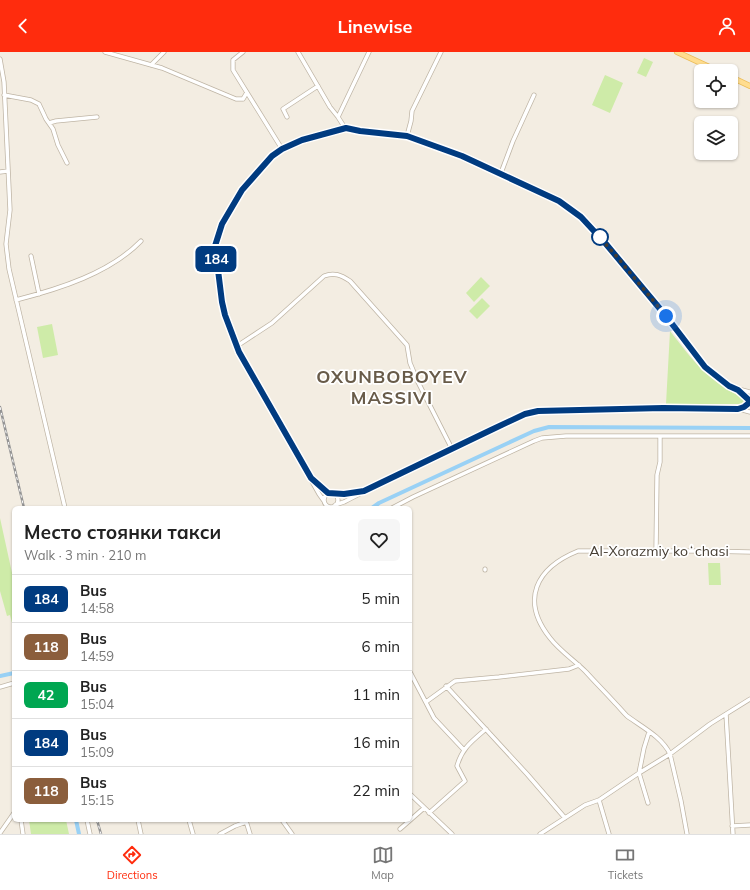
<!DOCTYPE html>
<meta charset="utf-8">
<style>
body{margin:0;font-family:Mulish,sans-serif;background:#f6f6f6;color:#222;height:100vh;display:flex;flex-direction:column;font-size:15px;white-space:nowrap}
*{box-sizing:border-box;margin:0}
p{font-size:13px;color:#767676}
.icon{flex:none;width:22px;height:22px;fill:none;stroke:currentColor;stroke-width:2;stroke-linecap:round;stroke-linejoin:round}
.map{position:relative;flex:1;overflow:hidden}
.details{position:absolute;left:12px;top:454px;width:400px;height:316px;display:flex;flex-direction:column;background:#fff;border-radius:6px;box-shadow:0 1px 3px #0004}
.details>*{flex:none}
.badge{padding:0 8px;border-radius:6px;font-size:14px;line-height:26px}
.buttons{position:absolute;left:694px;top:12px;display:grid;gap:8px}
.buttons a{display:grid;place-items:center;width:44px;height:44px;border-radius:6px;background:#fff;box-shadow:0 1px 3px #0004;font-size:20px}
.you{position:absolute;width:20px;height:20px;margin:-10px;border:3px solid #fff;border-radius:50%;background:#1a73e8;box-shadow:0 0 0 6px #1a73e833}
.map>.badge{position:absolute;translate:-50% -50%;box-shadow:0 0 0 2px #fff}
.round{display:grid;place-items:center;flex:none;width:42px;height:42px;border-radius:6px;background:#f6f6f6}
.head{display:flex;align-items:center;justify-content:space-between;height:68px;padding:0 12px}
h1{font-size:19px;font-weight:700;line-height:30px}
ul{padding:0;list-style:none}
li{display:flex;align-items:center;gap:12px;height:48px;padding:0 12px;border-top:1px solid #e0e0e0}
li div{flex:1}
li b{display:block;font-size:15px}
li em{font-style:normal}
li .badge{min-width:44px;font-weight:700;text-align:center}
header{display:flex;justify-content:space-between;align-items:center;height:52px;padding:0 12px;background:#ff2c0d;color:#fff;font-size:18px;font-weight:700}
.dock{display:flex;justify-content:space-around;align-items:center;height:56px;border-top:1px solid #e0e0e0;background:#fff;font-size:11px;color:#767676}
.dock a{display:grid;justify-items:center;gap:2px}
.dock .on{color:#ff2c0d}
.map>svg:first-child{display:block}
.green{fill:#ceeba8}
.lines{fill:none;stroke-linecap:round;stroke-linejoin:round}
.canal{stroke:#99d1f5;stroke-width:4}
.minor-casing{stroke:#bfb5a5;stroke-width:5}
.major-casing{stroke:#ecbc57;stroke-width:6}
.minor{stroke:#fff;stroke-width:3.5}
.major{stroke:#ffdd8f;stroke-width:4.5}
.rail-casing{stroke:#949494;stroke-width:2.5}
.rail{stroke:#fff;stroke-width:1;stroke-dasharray:3;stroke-linecap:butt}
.line-casing{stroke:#fff;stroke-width:9}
.line{stroke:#003b80;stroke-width:6}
.walk{stroke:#453d32;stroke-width:4;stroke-dasharray:0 7.2}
.stop-dot{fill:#fff;stroke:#003b80;stroke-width:2}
.labels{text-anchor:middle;stroke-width:3.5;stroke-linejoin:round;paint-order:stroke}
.street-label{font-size:14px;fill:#453d32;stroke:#fff}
.district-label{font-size:18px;font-weight:bold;letter-spacing:1px;fill:#685b49;stroke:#fff}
</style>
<header><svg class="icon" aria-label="back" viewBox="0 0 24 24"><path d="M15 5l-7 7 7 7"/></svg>Linewise<svg class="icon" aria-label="person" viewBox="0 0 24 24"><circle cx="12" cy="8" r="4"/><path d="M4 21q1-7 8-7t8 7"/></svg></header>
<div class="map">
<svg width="750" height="782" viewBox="0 0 750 782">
<rect width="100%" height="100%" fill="#f3ede2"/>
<path class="green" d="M 644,6 L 653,10 L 646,25 L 637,21 Z
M 605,23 L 623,31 L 610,61 L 592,53 Z
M 481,225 L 490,234 L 474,250 L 466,241 Z
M 482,246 L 490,254 L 477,267 L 469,259 Z
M 52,272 L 58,303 L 43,306 L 37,275 Z
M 670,279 C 694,310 708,329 745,347 L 746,349 L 745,352 L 666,352 Z
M 0,466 L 14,530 L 14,579 L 10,563 L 7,564 L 0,539 Z
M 708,511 L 720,511 L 721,533 L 709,533 Z
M 29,768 L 66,768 L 69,782 L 31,782 Z"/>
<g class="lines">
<path class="canal" d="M 372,456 L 379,451 L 534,379 L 549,375 L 750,376
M 0,624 L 14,621
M 76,768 L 79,782"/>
<g class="minor-casing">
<path id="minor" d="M 105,0 L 162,16 L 236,47 L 243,47 L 246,42
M 243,0 L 233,8 L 233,18 L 282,97
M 298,0 L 330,55 L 338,65
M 0,7 L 4,30 L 10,158 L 6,192 L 9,217 L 65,456
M 151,13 L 164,0
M 4,43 L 31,48 L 39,52 L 46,67 L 53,77 L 58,93 L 67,111
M 287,65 L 283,57 L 318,34
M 49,71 L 56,69 L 97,65
M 345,76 L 338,65 L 369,0
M 407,84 L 411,69 L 412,59 L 441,0
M 0,120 L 8,119
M 501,121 L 513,89 L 534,43
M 31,204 L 39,242
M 16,248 C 59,237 110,221 141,189
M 237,294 L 272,271 L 324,224 C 334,220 341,223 350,229 L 407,293 L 410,311 L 418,330 L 452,397
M 738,338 L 750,349
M 739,357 L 750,360
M 313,428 L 328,441
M324 448a7 7 0 1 1 14 0a7 7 0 1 1-14 0Z
M 334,442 L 348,442 L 361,440
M 324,449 L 319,442 L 239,300 L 225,263 L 222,251 L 215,194 L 222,172 L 242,138 L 246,132 L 272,104 L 282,97 L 302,88 L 345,76 L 360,79 L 407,84 L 462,104 L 559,149 L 581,165 L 606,192 L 666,264 L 705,315 L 729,334 L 738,338 L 742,338 L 750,340
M 335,453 L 344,450 C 376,433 410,418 442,402 C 477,384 513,361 552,357 L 663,356 L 738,357 L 744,355 L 750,350
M 392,456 L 413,445 L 534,389 L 542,386 L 566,384 L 750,384
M 656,499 L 657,423 L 660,410 L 660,384
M 485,517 L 485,518
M 410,620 L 434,666 L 464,698
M 446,634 L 527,722 L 565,766
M 0,635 L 14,631
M 426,650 L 455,629 L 499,625 L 569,617 L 579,613
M 726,662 L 733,782
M 410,742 L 452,782
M 599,748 L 609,782
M 648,751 L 639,721 L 670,702 L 710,672 L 750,647
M 429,761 L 465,729 L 457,714 C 462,696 472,689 486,677
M 21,768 L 23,782
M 87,768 L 90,782
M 138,768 L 141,782
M 189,768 L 193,782
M 282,768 L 292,782
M 246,769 L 250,782
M 732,774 L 750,773
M 400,777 L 424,756
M 0,781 L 14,761
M 220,782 L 235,774 L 246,770
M 540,782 L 585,753 L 599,748 L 639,721 L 644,696 L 649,680
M 687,782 L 681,749 L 670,702 C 662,685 642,675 627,664 C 623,660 619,655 615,651 C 605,640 595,630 586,620 C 574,608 560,599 550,586 C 520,548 536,516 578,499 L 704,499 L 750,500"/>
</g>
<g class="major-casing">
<path id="major" d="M 677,0 L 718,19
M 731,25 L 750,34"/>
</g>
<use href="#minor" class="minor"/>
<use href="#major" class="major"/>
<g class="rail-casing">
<path id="rail" d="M 0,355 L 24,456
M 97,768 L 101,782"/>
</g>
<use href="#rail" class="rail"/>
</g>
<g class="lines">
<g class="line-casing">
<path id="line" d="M 750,349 L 738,338 L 729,334 L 705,315 L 666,264 L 606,192 L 581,165 L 559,149 L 462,104 L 407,84 L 360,79 L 346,76 L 302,88 L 282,97 L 272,104 L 242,138 L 222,172 L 215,194 L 222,250 L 225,263 L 239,300 L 311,426 L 328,441 L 344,442 L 364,439 L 491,378 L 525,362 L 538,359 L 663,356 L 738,357 L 744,355 L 750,350"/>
</g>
<use href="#line" class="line"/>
<path class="walk" d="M 600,185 L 596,181 L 617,205 L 666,264"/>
</g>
<circle class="stop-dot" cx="600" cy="185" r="8"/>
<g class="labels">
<g class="street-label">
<text x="659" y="504">Al-Xorazmiy koʻchasi</text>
</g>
<g class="district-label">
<text x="392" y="331">OXUNBOBOYEV<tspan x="392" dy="21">MASSIVI</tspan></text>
</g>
</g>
</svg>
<div class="buttons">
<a><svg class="icon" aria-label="locate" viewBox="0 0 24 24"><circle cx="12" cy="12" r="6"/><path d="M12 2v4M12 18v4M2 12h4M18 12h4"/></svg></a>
<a><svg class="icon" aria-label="layers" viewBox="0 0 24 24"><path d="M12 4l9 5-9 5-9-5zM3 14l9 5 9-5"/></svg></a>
</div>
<div class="you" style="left:666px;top:264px"></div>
<b class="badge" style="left:216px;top:207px;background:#003b80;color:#fff">184</b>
<section class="details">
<div class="head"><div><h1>Место стоянки такси</h1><p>Walk · 3 min · 210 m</p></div><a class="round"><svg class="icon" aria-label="heart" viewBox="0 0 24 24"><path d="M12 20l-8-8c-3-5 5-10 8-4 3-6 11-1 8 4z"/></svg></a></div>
<ul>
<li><span class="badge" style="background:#003b80;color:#fff">184</span><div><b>Bus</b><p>14:58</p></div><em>5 min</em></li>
<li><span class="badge" style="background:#8b5e3c;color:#fff">118</span><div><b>Bus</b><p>14:59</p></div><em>6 min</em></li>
<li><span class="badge" style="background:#00a651;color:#fff">42</span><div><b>Bus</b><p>15:04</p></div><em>11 min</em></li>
<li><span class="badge" style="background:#003b80;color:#fff">184</span><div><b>Bus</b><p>15:09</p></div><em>16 min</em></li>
<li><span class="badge" style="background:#8b5e3c;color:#fff">118</span><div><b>Bus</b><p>15:15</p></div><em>22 min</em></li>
</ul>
</section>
</div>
<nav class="dock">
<a class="on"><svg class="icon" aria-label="directions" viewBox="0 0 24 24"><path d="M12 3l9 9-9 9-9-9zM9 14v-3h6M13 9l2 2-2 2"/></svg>Directions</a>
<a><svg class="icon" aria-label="map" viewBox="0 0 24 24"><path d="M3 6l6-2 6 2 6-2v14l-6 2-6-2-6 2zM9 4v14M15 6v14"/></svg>Map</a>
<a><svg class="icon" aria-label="tickets" viewBox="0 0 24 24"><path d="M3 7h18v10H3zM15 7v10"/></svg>Tickets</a>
</nav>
